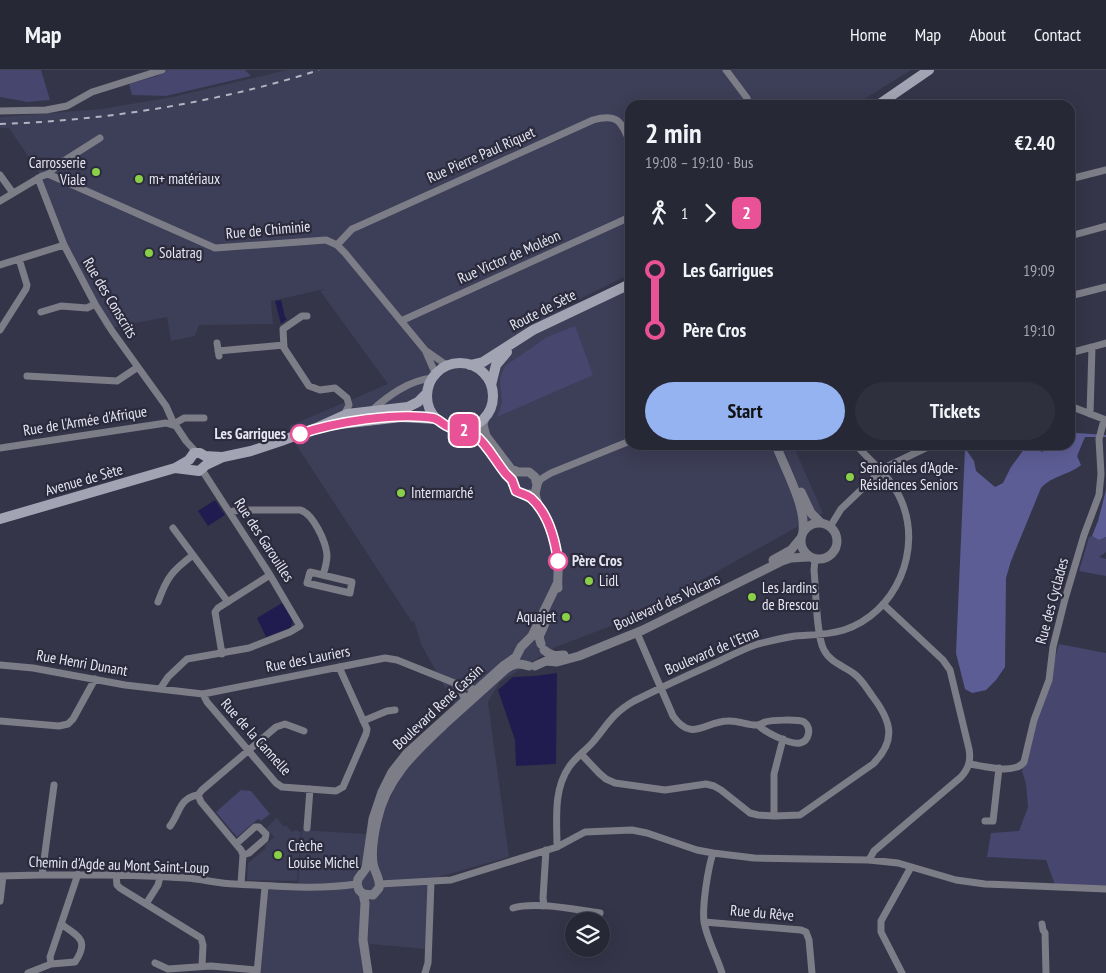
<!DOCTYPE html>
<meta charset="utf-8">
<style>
body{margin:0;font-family:"PT Sans Narrow",sans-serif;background:#2f303e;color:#f1f3f6;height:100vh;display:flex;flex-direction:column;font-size:19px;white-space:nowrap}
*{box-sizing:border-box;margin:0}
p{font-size:16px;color:#a4a6ad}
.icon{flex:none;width:28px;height:28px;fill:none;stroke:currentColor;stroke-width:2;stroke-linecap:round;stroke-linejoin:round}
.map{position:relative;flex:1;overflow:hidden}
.sheet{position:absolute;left:625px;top:30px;width:450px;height:350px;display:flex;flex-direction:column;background:#272836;border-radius:15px;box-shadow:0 5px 20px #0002,0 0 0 1px #434451}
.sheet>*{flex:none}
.badge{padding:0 10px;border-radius:8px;font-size:18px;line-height:32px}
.controls{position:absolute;left:565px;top:842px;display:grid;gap:10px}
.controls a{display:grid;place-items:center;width:45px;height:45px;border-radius:50%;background:#272836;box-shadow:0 5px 20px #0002,0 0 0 1px #434451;font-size:25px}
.map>.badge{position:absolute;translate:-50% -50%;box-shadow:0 0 0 2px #fff}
.legs{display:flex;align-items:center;gap:8px;height:55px;padding:0 20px;font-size:16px}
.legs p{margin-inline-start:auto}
.summary{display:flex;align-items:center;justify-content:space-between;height:85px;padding:0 20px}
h1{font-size:28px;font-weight:600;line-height:38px}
.cta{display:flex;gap:10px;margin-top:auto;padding:10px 20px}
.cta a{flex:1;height:58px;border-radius:30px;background:#95b2f1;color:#111;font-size:20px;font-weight:600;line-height:58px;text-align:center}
.cta a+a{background:#2f303e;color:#f1f3f6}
ul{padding:0 20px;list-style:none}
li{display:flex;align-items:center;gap:18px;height:60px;font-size:19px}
li i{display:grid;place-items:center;width:8px;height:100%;margin:0 6px;background:currentColor}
li i::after{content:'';width:12px;height:12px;margin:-6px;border:4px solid;border-radius:50%;background:#272836}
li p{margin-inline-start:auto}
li:first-child i{background:linear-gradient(#0000 50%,currentColor 0)}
li:last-child i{background:linear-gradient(currentColor 50%,#0000 0)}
header{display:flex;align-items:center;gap:30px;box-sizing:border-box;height:70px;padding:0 25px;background:#272836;border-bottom:1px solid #434451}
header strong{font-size:24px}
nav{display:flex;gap:28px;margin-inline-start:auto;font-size:18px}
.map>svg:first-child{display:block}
.built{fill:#3d3e57}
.green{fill:#46466f}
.forest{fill:#5d5d96}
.water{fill:#211c4f}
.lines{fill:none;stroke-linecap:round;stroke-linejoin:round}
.minor{stroke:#7c7d87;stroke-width:7}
.tertiary{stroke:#7c7d87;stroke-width:9}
.secondary{stroke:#a3a4b3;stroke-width:10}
.rail{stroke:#b3b4c2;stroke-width:2;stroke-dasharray:6 6;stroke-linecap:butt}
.line-1-casing{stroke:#fff;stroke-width:11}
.line-1{stroke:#ea5297;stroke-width:8}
.poi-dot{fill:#89cf48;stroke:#2b2b3d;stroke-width:2}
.stop-1-dot{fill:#fff;stroke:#ea5297;stroke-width:2.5}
.labels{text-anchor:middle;stroke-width:4.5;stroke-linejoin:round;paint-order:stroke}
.street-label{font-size:15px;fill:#e5e6f2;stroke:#2b2b3d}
.poi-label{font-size:15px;fill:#e5e6f2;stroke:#2b2b3d;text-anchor:start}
.stop-label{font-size:15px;font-weight:bold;fill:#e5e6f2;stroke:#2b2b3d;text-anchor:end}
</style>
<header>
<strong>Map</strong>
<nav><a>Home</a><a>Map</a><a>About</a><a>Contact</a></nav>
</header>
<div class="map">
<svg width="1106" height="903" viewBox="0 0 1106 903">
<rect width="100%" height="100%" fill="#343548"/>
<path class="built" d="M 287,0 L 911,0 L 855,35 L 630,35 L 630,204 L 550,244 L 630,212 L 630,375 L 793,375 L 823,443 L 652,537 L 653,540 L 556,577 L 500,612 L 488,632 L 509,787 L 435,808 L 429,817 L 426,879 L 370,874 L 369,903 L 260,903 L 269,816 L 298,815 L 302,760 L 379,765 L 384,741 L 405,695 L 455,636 L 421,574 L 414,551 L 412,552 L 293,370 L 289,356 L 388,314 L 320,221 L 325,219 L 271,231 L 273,254 L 199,255 L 195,266 L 171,271 L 167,247 L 105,259 L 61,174 L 40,104 L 9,58 L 0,58 L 0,47 L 101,39 L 172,27 Z
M 277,748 L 284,757 L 286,755 L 292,762 L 295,760 L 301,762 L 297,811 L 247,810 L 248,793 L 266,778 L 265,775 L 274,767 L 266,758 Z"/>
<path class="green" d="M 0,0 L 41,0 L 50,30 L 28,32 L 0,27 Z
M 168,0 L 245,0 L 251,6 L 166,26 L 132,25 L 129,14 L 157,6 Z
M 575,256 L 593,305 L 497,347 L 502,333 L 500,308 L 505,296 L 547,267 Z
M 1092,466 L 1099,470 L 1106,467 L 1106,482 L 1099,487 L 1106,489 L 1106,506 L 1079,501 L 1089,467 Z
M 1059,574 L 1106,583 L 1106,816 L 1055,815 L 1046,790 L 987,787 L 991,763 L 1019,761 L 1028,737 L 1026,714 L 1022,701 Z
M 241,720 L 251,721 L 270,744 L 261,751 L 258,749 L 237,767 L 216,742 Z"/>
<path class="forest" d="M 1070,357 L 1076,363 L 1106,365 L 1106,367 L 1085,367 L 1077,386 L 1081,395 C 1069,405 1053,405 1041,418 L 1011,491 L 1006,508 L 1005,597 L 996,610 L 986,620 L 972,623 L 965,619 L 956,583 L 965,378 L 974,391 L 976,401 L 995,417 L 1003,413 L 1011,397 L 1027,375 L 1033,375 L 1033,379 L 1043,382 L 1045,375 L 1070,375 Z
M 1106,420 L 1106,467 L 1099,470 L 1092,466 L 1098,451 Z"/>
<path class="water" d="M 281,230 L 285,247 L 287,249 L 281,254 L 275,231 Z
M 215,430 L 225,445 L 208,456 L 198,441 Z
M 282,533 C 287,540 297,549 290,558 L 266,567 L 257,548 Z
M 557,603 L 556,694 L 516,696 L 515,670 L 498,620 L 513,607 L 535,606 Z"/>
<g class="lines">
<path class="minor" d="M 726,0 L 747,28 L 748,35
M 0,41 L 46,40 L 67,36 L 92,22 L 162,0
M 48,104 L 215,178 L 326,170 L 337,175 L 345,183 L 425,280 L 448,296
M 0,105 L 13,123
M 38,108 L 64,175 L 95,234 L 112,261 L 166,336 L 174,354 L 184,348 L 204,348
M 1070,109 L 1106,100
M 0,131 L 42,106 L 48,104 L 59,94 L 100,68
M 1070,166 L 1106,156
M 337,175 L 352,159 L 359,156 L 593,50 C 618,43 622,52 630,73
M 0,195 L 64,175
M 1070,226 L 1106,217
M 41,242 L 61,236 L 87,238 L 95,234
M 307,246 L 302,246 L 283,259 L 284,278 L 309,316 L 320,320 L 335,318 L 347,328 L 349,335 L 344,345
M 401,251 L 630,147
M 0,260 L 26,219 L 27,215 L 19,189
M 217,273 L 219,286
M 218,281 L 284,275
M 426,282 L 436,305
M 1070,283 L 1092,277
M 27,306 L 117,311 L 138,297
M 1070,336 L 1106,350
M 371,341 C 388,326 409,310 433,308
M 1090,344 L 1092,277 L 1106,273
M 0,378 L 166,353 L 176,356 L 186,371 L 197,383
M 537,415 L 541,409 L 551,403 L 630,371
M 230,442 L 239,440 L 300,440 C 313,443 326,472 327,485 C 327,492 325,499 323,505
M 830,457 L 841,439 L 884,398 L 932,375
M 173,458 L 228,532
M 310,502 L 352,512 L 350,523 L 307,513 Z
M 158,532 C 167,507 172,501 193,485
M 637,563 L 673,646 C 692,673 705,651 728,651 C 738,650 749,656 758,655 C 759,655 765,652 765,652 C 772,650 798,649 804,652 C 812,658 809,671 800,673 C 790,675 765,662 758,655
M 222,584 L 215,542 L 218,538 L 270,505
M 0,595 L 33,598 L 125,615 L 203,624 L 385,588 L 397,590 L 457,614 L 477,620
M 457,614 L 464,627 L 464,632
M 160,619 L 168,607 L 187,589 L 249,578 L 290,562 L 300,556 L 270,505 L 202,400
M 203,624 L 207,632 L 276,713 L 282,717 L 336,721 L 343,717 L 366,664 L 367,659 L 339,597
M 0,651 L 59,656 L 68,654 L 73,649 L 95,609
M 363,651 L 387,641 L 395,640
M 581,684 L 599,703 L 606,709 L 615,713 L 665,720 L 706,714 L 714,716 L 721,720 L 750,743 L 758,745 L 774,746 L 800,745 L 873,694 C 897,670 891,651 873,627 C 867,619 862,609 853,603 C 843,596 830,592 824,580 C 816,566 816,519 814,500 L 815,490
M 969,694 C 984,696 1014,705 1024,692 L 1034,650 L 1049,610 L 1053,577 L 1065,529 L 1084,465 L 1099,425 L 1101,404 L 1099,369 L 1104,350
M 198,725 L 201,732 L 241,780 L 243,785 L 241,814
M 774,746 L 774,704 L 783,669
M 985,751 L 993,751 L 999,698
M 170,756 C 180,743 179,728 198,725 L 202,720 L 276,657 L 285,654 L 304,661
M 307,758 L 310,719
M 236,774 L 255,757 L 259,757 L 266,764 L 265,769 L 249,783 L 243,785
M 557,777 C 557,751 553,720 569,697 C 575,688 585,681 593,672 C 608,654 613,643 634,631 C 660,618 686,606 713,594 C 728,587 743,579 758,574 C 770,571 782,568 795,566 C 812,565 828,565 844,560 C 896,543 923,480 901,430 C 891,407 872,393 856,375
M 713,783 C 708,798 702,836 704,852 C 707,869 717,887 722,903
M 869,790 L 874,781 L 961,707 C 969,698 971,690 969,679 L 950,600 L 943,590 L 883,534
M 42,805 L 54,715
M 116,805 L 117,815 L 120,818 L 201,868 L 203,875 L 202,896
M 0,806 C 62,804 124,804 186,808 C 203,809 219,814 235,814 C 275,816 317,820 357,814
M 380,814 L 451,810 L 557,777 L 585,762 L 632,760 L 647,763 L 697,780 L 713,783 L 754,788 L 869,790 L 898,793 L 956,810 L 985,814 L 1106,819
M 0,831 L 3,806
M 146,834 L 158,815 L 160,807
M 544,836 L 543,828 L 546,780
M 513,838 C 535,831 576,840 600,843
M 704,852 L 801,860 L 806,862 L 809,870 L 812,903
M 61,854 C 78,866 90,870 75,892 L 51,894 L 50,887 L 78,804
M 1042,854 L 1043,860 L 1045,863 L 1046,903
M 155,893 L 168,899 L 211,896 L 257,900
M 28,903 L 51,894
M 257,903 L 265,817
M 425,903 L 428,893 L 431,812
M 902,903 L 881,862 L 881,851 L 911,797"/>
<path class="tertiary" d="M 485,347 L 483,355 L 486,366 L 511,399 L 518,402 L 529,402 L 535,407 L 537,415 L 535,424 L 538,435
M 462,359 L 470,362 L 480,369 L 506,404 L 512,410 L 516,421 L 523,425 L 530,424
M 776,375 C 785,399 806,436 803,461
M 801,422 L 811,443 L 821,453
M 525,425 C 545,435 555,470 558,490 C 559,500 557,509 558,518
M801 471a18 18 0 1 1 36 0a18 18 0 1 1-36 0Z
M 773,490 L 791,480 L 800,469
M 541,574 L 539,567 L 547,549
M 544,580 C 551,586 555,586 564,585
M 529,596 C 519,593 514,593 506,599 C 486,617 466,635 446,653 C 415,682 386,708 377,751 C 374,764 371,780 373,793 C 374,802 381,809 379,818 L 373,825 L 363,824 L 359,820 L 357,814 L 358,809 L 366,798 L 373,749 L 382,722 L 392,702 L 407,683 L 503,596 L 516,587 L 521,577 L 532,566 L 557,514
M 535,596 L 546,591 L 557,592 L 579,586 L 643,560 L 782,491 L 791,488 L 808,487
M 363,824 L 365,833 L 363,870 L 368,903"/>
<path class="secondary" d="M 878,35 L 929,0
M427 326a33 33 0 1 1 66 0a33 33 0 1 1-66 0Z
M 470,295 L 483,292 L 533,260 L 630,214
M 491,315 L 496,295 L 507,282
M 332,355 L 401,347 L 436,349
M 175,398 L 199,401 L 206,395 L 223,387 L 251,381 L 281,371 L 316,358 L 347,344 L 408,337 L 418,332 L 427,323
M 0,449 L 175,398 L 189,390 L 194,383 L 200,383 L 205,386 L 222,387"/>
<path class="rail" d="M 0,54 C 103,51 221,32 319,0"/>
</g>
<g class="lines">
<g class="line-1-casing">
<path id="line-1" d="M 300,364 C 335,352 397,342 433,348 C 439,349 443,355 449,357 C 458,360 467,359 475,365 C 487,374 496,392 506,404 L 512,410 L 516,421 C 521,424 526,424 531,428 C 548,443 555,469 558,491"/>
</g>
<use href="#line-1" class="line-1"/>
</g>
<g class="poi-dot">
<circle cx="96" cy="102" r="5"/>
<circle cx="139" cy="109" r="5"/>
<circle cx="149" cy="183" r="5"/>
<circle cx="850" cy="407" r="5"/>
<circle cx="401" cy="423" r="5"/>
<circle cx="589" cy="511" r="5"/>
<circle cx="752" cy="527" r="5"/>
<circle cx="566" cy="547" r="5"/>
<circle cx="278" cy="785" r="5"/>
</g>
<g class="stop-1-dot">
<circle cx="300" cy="364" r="9"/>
<circle cx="558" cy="491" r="9"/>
</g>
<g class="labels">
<g class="street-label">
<text transform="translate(481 85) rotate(-24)" y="5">Rue Pierre Paul Riquet</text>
<text transform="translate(268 160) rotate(-5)" y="5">Rue de Chiminie</text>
<text transform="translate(509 187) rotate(-24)" y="5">Rue Victor de Moléon</text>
<text transform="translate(110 228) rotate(59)" y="5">Rue des Conscrits</text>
<text transform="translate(543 240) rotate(-27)" y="5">Route de Sète</text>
<text transform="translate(85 351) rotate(-9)" y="5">Rue de l'Armée d'Afrique</text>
<text transform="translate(84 410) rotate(-16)" y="5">Avenue de Sète</text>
<text transform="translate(264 470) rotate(57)" y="5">Rue des Garouilles</text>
<text transform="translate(1052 531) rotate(-75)" y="5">Rue des Cyclades</text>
<text transform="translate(667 532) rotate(-25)" y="5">Boulevard des Volcans</text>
<text transform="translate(712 581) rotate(-23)" y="5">Boulevard de l'Etna</text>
<text transform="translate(308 589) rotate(-11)" y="5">Rue des Lauriers</text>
<text transform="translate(82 593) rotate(10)" y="5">Rue Henri Dunant</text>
<text transform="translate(438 637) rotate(-43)" y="5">Boulevard René Cassin</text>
<text transform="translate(256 667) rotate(48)" y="5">Rue de la Cannelle</text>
<text transform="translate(119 795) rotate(2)" y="5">Chemin d'Agde au Mont Saint-Loup</text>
<text transform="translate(762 843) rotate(5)" y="5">Rue du Rêve</text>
</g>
<g class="poi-label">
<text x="86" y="98" text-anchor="end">Carrosserie<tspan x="86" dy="17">Viale</tspan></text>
<text x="149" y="114">m+ matériaux</text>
<text x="159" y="188">Solatrag</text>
<text x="860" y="403">Senioriales d'Agde-<tspan x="860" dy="17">Résidences Seniors</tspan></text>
<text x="411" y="428">Intermarché</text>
<text x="599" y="516">Lidl</text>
<text x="762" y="523">Les Jardins<tspan x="762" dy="17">de Brescou</tspan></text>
<text x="556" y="552" text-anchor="end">Aquajet</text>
<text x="288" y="781">Crèche<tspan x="288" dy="17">Louise Michel</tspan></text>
</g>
<g class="stop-label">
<text x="286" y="369">Les Garrigues</text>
<text x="572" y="496" text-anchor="start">Père Cros</text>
</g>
</g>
</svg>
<div class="controls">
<a><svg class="icon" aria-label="layers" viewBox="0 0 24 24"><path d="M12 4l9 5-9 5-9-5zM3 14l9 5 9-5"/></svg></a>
</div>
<b class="badge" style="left:464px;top:360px;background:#ea5297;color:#fff">2</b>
<section class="sheet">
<div class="summary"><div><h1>2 min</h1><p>19:08 – 19:10 · Bus</p></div><b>€2.40</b></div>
<div class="legs"><svg class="icon" aria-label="walk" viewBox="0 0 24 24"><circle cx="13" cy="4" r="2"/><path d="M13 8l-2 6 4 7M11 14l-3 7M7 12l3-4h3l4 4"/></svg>1<svg class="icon" aria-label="forward" viewBox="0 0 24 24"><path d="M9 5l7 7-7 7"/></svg><b class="badge" style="background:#ea5297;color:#fff">2</b></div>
<ul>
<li><i style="color:#ea5297"></i><b>Les Garrigues</b><p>19:09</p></li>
<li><i style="color:#ea5297"></i><b>Père Cros</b><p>19:10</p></li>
</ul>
<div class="cta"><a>Start</a><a>Tickets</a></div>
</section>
</div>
